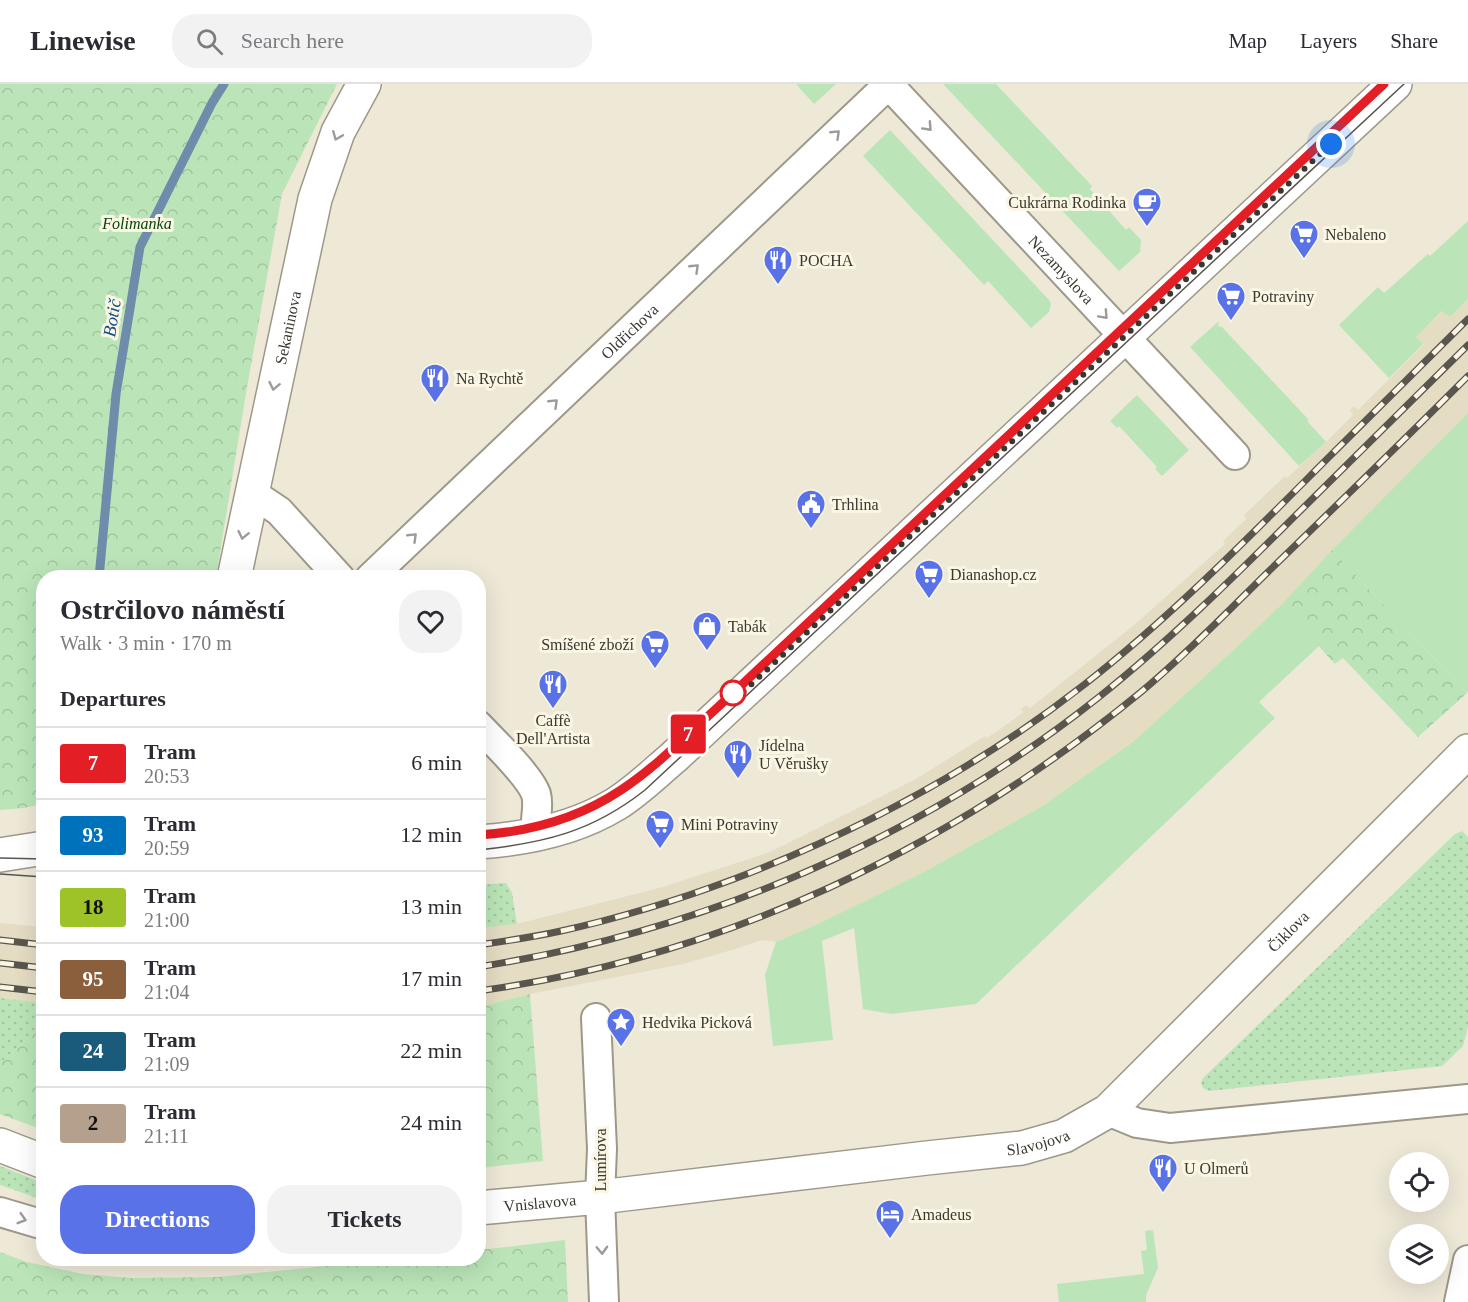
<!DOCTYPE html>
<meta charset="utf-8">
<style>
body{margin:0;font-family:Georgia,serif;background:#f2f2f3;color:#2b2b33;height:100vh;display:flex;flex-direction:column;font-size:22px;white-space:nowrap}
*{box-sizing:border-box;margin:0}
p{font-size:20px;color:#7c7c81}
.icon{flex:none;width:33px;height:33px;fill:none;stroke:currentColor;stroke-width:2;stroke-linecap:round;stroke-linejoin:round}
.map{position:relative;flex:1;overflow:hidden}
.drawer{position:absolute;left:36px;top:486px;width:450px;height:696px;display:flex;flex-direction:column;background:#fff;border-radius:24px;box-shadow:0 6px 24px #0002}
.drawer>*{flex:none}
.badge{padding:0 12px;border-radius:4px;font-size:21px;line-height:39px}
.tools{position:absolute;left:1389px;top:1068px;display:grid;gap:12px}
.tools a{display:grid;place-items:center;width:60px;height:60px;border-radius:50%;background:#fff;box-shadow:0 6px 24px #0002;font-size:30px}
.you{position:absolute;width:30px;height:30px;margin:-15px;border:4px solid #fff;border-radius:50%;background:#1a73e8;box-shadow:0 0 0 9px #1a73e833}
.map>.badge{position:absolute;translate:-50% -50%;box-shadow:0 0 0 3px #fff}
h2{padding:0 24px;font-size:22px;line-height:54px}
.round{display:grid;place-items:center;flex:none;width:63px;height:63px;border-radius:24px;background:#f2f2f3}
.summary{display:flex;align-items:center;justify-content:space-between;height:102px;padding:0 24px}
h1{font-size:28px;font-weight:800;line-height:45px}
.action{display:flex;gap:12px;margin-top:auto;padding:12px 24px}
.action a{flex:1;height:69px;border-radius:24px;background:#5972e8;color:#fff;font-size:24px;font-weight:800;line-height:69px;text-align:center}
.action a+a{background:#f2f2f3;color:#2b2b33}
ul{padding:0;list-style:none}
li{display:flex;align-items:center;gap:18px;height:72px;padding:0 24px;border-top:2px solid #e1e1e2}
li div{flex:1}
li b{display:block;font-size:22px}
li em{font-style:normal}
li .badge{min-width:66px;font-weight:700;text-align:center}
header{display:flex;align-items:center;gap:36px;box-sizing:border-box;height:84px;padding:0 30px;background:#fff;border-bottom:2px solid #e1e1e2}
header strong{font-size:28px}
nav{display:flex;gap:33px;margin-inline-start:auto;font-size:21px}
.search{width:420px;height:54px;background:#f2f2f3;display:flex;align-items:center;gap:15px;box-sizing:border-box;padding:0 21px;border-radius:24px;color:#7c7c81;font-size:22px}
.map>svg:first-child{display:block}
.built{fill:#e4dcc3}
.grass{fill:url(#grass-dots)}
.park{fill:url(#park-crowns)}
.garden{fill:#bbe5b8}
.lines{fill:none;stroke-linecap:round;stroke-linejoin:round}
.stream{stroke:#6f8caa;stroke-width:9}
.minor-casing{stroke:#9d9888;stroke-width:32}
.tertiary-casing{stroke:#9d9888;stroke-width:36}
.secondary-casing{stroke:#9d9888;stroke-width:36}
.minor{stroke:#fff;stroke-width:28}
.tertiary{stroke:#fff;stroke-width:33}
.secondary{stroke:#fff;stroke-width:33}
.tram{stroke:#5a564e;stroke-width:1.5}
.rail-casing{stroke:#5a564e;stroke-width:7}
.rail{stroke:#fbf6e4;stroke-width:4.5;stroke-dasharray:14;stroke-linecap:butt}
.oneway{stroke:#9c9b98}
.line-casing{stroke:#fff;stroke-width:14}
.line{stroke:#e31e25;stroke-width:9}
.walk{stroke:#3a3730;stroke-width:6;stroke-dasharray:0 10.8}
.stop-dot{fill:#fff;stroke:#e31e25;stroke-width:3}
.labels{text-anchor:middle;stroke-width:6;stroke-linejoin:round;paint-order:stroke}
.poi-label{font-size:16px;fill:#3a3730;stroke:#fbf6e4;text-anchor:start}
.park-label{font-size:16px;font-style:italic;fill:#034607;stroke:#fbf6e4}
.street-label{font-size:16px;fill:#3a3730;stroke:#fbf6e4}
.water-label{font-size:18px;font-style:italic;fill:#115088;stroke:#fbf6e4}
</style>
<header>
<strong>Linewise</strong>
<div class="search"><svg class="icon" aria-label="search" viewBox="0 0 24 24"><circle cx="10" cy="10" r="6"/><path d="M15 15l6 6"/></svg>Search here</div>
<nav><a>Map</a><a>Layers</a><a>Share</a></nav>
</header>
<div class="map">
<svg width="1468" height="1218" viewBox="0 0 1468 1218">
<defs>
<pattern id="grass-dots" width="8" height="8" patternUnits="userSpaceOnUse" patternTransform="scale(1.5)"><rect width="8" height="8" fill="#bbe5b8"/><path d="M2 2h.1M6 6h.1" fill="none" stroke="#a2c59e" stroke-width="1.8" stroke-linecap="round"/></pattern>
<pattern id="park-crowns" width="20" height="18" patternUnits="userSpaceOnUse" patternTransform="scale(1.5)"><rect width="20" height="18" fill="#bbe5b8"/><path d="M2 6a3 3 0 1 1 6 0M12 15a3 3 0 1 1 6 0" fill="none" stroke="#a2c59e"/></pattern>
</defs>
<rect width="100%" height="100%" fill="#eee8d7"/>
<path class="built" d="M 1468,215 L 1468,329 L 1332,466 L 1281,521 L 1240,560 L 1133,658 L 1041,723 L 922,789 L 820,839 L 776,858 L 762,856 L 735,865 L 683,880 L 530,910 L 479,923 L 479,844 L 517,840 L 663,803 L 770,768 L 916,695 L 985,652 L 987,654 L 1023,629 L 1021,625 L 1026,621 L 1030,624 L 1133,542 L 1225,460 L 1223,457 L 1246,435 L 1244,431 L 1285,392 L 1287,394 L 1326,358 L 1353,331 L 1350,326 L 1354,322 L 1358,326 L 1423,261 L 1416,253 L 1443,227 L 1450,233 Z
M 0,839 L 43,843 L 43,919 L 0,914 Z"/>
<path class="grass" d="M 1462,747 L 1468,753 L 1468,943 L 1463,962 L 1442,982 L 1209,1007 L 1203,1004 L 1201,999 L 1203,994 L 1455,750 Z
M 506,799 L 512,809 L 517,840 L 479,844 L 479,801 Z
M 0,914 L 44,919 L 43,942 L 0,979 Z
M 0,1082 L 43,1099 L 43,1116 L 0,1101 Z"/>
<path class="park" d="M 0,0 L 337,0 L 282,110 L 247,303 L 216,493 L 44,494 L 43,720 L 23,724 L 0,726 Z
M 1332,466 L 1467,609 L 1418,653 L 1343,574 L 1335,580 L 1281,521 Z
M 530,910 L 543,1077 L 479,1084 L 479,923 Z
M 43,942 L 43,1046 L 0,1030 L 0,979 Z
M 565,1156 L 568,1218 L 0,1218 L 0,1168 L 27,1178 L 83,1190 L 131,1194 L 218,1193 L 394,1175 L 478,1174 L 479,1166 Z"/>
<path class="garden" d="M 796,0 L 836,0 L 814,20 Z
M 943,0 L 996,0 L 1092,102 L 1090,105 L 1126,146 L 1129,143 L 1141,156 L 1140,168 L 1119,187 Z
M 890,46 L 1049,216 L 1051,220 L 1049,228 L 1031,244 L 988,197 L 984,201 L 863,72 Z
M 1468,137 L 1468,215 L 1450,233 L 1442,227 L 1416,253 L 1423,260 L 1389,294 L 1339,241 L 1378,203 L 1384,209 L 1428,170 L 1430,172 Z
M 1219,237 L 1218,243 L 1221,242 L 1308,335 L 1308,338 L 1326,358 L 1299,382 L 1190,263 Z
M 1137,311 L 1189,366 L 1162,392 L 1155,385 L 1157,383 L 1119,342 L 1117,344 L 1110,337 Z
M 1468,329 L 1468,608 L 1467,609 L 1332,466 Z
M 1281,521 L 1319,562 L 1259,618 L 1275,634 L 976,920 L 891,930 L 863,925 L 854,844 L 822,857 L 833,956 L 773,962 L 765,891 L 776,858 L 820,839 L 922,789 L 1041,723 L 1133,658 L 1240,560 Z
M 1153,1146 L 1158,1184 L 1146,1211 L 1146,1218 L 1059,1218 L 1057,1200 L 1144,1190 L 1141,1167 L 1147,1166 L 1145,1147 Z"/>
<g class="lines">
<path class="stream" d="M 99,494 L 116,310 L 140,163 L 212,19 L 224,0"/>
<g class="minor-casing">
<g id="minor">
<path id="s1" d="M 888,0 L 1235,371"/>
<path d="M 252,409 L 279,427 L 340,494"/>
<path id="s2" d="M 370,494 L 889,0"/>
<path d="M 478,641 C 493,657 529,691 536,710 C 540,724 533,737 537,751"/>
<path d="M 596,934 L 602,1065 L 600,1113 L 604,1218"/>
<path d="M 1108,1027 L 1137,1039 L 1170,1044 L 1468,1015"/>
<path d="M 0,1128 L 44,1141"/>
<path d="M 1459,1218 L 1468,1176"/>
</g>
</g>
<g class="tertiary-casing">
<g id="tertiary">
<path d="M 0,1061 L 44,1078"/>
<path id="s3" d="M 478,1124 L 600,1113 L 927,1074 L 1022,1064 L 1064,1052 L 1108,1027 L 1468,667"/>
</g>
</g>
<g class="secondary-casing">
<g id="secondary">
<path id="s4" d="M 234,494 L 315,115 L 338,48 L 364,0"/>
<path d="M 478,758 C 526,755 575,745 616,720 C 637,707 655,689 674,673 L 1395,0"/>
<path d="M 0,771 L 44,764"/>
</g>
</g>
<use href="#minor" class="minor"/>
<use href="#tertiary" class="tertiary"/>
<use href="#secondary" class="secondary"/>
<path class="tram" d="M 478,751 C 529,747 580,734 622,706 C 663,678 697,642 733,609 L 1384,0
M 478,766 C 544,759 592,748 645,706 L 1404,0
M 0,774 L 44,775
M 0,790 L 44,793"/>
<g class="rail-casing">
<path id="rail" d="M 0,856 L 44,861
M 478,861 C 506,857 534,853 561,847 C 620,834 678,816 734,795 C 860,747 979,683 1085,600 C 1172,532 1249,453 1327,375 C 1374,328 1421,282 1468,235
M 0,879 L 44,884
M 478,883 C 704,847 920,755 1099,613 C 1169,557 1234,493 1297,430 C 1354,374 1411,317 1468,261
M 0,903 L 44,908
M 478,907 C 722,874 952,763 1141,608 C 1187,570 1229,526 1271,485 C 1337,421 1403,357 1468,292"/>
</g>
<use href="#rail" class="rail"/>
</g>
<defs><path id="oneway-chevron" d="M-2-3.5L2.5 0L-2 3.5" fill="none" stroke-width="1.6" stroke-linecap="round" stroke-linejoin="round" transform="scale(1.5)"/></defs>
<g class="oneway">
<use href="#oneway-chevron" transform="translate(928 43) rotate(47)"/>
<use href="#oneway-chevron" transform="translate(836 50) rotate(-44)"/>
<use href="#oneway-chevron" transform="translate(337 52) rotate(112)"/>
<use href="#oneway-chevron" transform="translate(695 184) rotate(-44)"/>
<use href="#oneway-chevron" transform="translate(1104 231) rotate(47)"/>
<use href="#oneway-chevron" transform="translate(274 302) rotate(102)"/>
<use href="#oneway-chevron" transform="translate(554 319) rotate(-44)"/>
<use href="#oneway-chevron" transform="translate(243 451) rotate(102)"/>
<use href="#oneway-chevron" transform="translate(413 453) rotate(-44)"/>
<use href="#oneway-chevron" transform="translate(22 1135) rotate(17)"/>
<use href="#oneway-chevron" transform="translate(602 1166) rotate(88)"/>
</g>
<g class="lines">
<g class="line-casing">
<path id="line" d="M 478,751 C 529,748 579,734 621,706 C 656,683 687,651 718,623 L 1384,0"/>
</g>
<use href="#line" class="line"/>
<path class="walk" d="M 733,609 L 743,608 L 1331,60"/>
</g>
<defs>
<g id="cafe-pin" transform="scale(1.5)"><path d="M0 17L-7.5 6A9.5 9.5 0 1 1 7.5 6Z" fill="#5972e8" stroke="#fbf6e4"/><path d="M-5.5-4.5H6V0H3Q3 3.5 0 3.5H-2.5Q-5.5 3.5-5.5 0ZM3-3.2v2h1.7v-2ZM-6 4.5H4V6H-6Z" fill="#fff"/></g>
<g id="supermarket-pin" transform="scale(1.5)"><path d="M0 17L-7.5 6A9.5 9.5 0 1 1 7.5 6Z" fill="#5972e8" stroke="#fbf6e4"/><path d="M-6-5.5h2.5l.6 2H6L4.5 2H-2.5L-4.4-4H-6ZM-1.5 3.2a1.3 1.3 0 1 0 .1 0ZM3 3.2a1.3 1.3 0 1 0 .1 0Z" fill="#fff"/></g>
<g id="restaurant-pin" transform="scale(1.5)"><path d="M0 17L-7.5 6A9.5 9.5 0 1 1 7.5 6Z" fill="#5972e8" stroke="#fbf6e4"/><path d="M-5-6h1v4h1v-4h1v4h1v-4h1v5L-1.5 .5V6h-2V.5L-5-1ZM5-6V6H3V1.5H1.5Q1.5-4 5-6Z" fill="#fff"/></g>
<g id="civic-pin" transform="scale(1.5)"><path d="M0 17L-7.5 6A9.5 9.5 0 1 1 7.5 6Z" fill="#5972e8" stroke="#fbf6e4"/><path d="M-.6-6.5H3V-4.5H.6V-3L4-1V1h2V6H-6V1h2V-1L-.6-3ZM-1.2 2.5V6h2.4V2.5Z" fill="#fff"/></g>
<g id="shop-pin" transform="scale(1.5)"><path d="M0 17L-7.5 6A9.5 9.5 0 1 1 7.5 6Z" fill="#5972e8" stroke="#fbf6e4"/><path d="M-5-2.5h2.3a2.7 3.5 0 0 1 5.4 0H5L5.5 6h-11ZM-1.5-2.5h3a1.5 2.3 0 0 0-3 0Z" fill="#fff"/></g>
<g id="sight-pin" transform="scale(1.5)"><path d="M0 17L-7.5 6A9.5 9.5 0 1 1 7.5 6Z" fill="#5972e8" stroke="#fbf6e4"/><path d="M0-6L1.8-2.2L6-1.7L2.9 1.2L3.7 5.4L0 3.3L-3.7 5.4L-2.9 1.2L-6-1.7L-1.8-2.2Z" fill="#fff"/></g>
<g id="hotel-pin" transform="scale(1.5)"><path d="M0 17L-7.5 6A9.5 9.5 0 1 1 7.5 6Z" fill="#5972e8" stroke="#fbf6e4"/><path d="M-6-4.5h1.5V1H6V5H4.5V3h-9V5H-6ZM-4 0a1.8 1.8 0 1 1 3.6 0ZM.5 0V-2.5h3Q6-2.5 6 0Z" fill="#fff"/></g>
</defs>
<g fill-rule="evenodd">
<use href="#cafe-pin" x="1147" y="118"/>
<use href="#supermarket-pin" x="1304" y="150"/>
<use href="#restaurant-pin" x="778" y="176"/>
<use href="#supermarket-pin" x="1231" y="212"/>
<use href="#restaurant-pin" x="435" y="294"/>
<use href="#civic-pin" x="811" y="420"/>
<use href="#supermarket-pin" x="929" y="490"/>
<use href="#shop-pin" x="707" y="542"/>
<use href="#supermarket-pin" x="655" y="560"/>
<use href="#restaurant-pin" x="553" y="600"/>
<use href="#restaurant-pin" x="738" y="670"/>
<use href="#supermarket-pin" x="660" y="740"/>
<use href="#sight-pin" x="621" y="938"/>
<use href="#restaurant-pin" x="1163" y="1084"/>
<use href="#hotel-pin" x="890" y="1130"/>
</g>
<circle class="stop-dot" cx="733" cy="609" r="12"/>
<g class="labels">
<g class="poi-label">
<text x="1126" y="124" text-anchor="end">Cukrárna Rodinka</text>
<text x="1325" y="156">Nebaleno</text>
<text x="799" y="182">POCHA</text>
<text x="1252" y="218">Potraviny</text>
<text x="456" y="300">Na Rychtě</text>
<text x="832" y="426">Trhlina</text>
<text x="950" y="496">Dianashop.cz</text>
<text x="728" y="548">Tabák</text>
<text x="634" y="566" text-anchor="end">Smíšené zboží</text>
<text x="553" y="642" text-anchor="middle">Caffè<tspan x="553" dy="18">Dell'Artista</tspan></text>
<text x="759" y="667">Jídelna<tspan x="759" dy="18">U Věrušky</tspan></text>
<text x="681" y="746">Mini Potraviny</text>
<text x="642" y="944">Hedvika Picková</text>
<text x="1184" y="1090">U Olmerů</text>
<text x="911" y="1136">Amadeus</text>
</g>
<g class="park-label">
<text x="137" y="145">Folimanka</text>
</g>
<g class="street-label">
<text dy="6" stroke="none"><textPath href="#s1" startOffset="254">Nezamyslova</textPath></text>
<text dy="6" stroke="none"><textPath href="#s4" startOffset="256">Sekaninova</textPath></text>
<text dy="6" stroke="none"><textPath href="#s2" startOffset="358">Oldřichova</textPath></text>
<text dy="6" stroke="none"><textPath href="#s3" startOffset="896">Čiklova</textPath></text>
<text dy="6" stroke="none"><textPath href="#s3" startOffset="564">Slavojova</textPath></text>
<text transform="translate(600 1076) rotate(-90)" y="6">Lumírova</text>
<text dy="6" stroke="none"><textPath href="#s3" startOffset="62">Vnislavova</textPath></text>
</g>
<g class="water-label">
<text transform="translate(112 234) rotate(-81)" y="6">Botič</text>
</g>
</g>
</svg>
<div class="tools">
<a><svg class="icon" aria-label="locate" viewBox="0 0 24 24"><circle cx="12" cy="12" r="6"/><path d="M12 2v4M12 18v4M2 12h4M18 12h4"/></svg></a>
<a><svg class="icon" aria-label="layers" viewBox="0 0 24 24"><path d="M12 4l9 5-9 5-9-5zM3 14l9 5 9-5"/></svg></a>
</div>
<div class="you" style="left:1331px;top:60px"></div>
<b class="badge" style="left:688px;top:650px;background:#e31e25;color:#fff">7</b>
<section class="drawer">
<div class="summary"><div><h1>Ostrčilovo náměstí</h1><p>Walk · 3 min · 170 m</p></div><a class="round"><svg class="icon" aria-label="heart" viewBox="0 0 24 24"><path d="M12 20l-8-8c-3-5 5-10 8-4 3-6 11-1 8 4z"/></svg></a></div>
<h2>Departures</h2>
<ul>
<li><span class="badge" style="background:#e31e25;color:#fff">7</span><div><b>Tram</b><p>20:53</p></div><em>6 min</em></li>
<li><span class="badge" style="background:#0072bc;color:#fff">93</span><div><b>Tram</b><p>20:59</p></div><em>12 min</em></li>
<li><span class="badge" style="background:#9dc329;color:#111">18</span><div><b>Tram</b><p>21:00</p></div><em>13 min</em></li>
<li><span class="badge" style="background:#8b5e3c;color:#fff">95</span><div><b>Tram</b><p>21:04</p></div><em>17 min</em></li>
<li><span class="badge" style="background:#1a5a7b;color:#fff">24</span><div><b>Tram</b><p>21:09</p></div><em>22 min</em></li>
<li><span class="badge" style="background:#b5a08e;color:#111">2</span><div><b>Tram</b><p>21:11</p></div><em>24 min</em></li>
</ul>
<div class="action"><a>Directions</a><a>Tickets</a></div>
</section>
</div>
